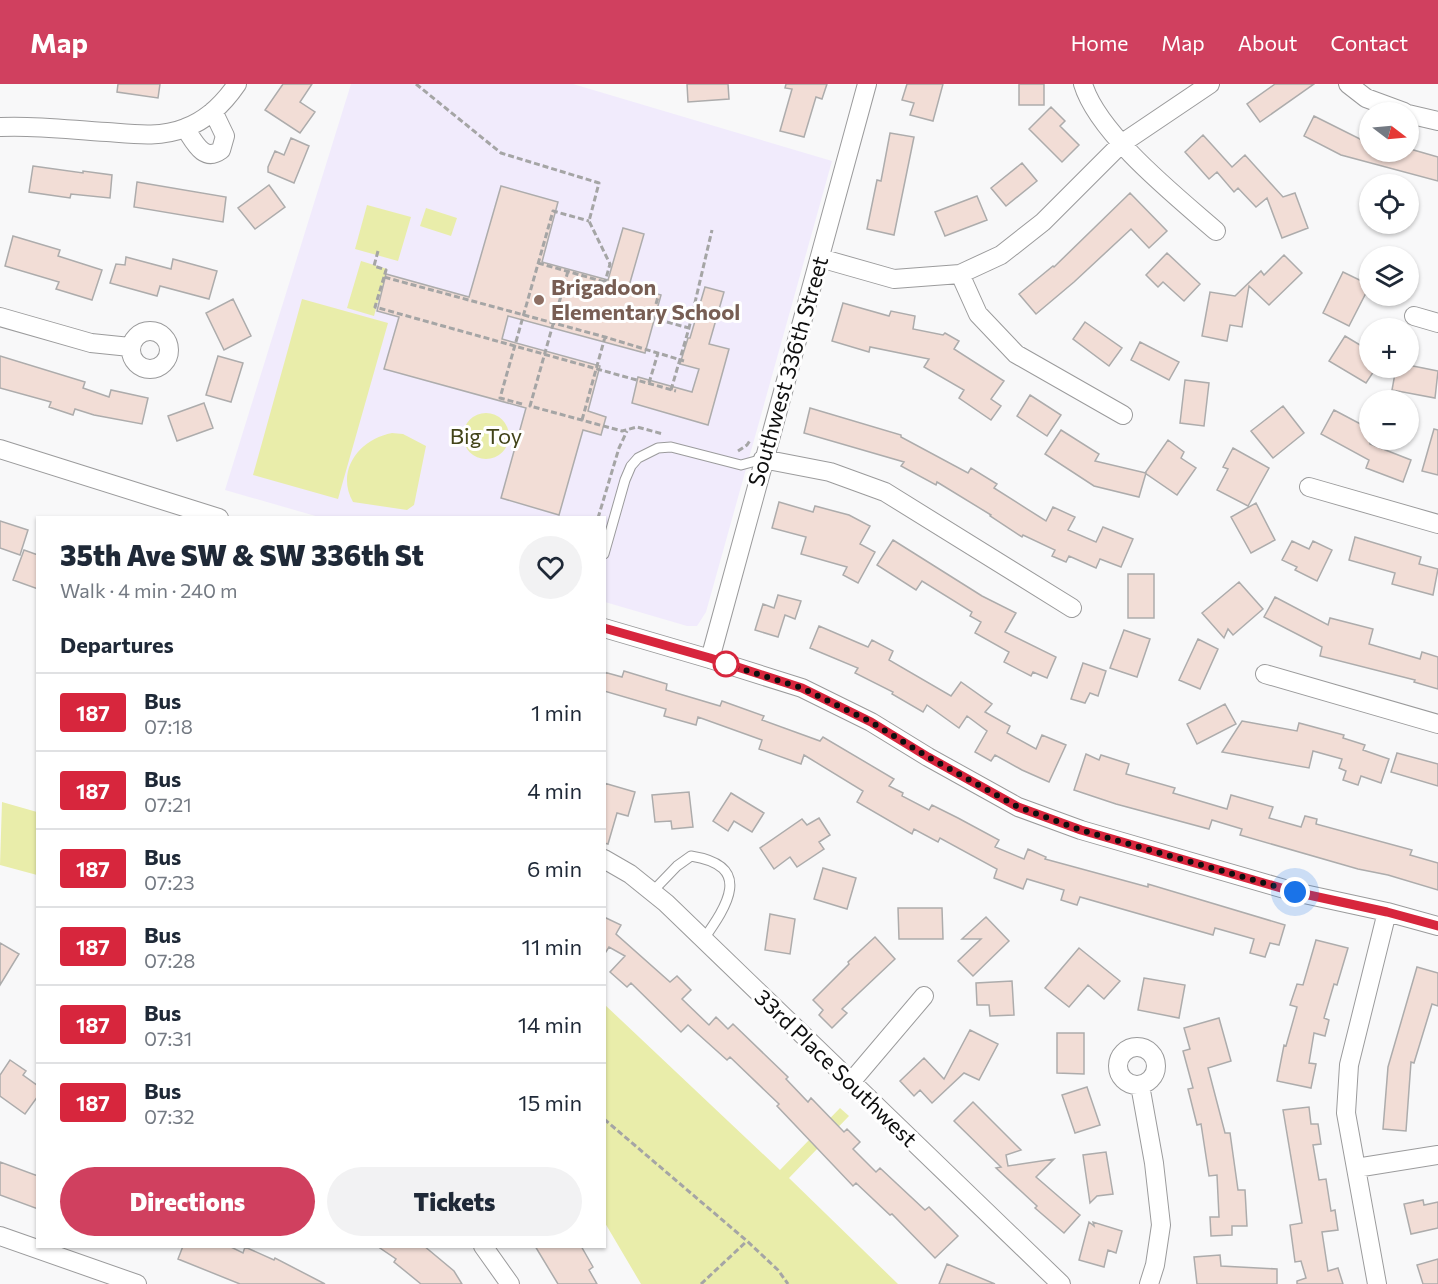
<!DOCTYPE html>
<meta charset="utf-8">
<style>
body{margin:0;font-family:Commissioner,sans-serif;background:#f2f2f3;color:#1f2937;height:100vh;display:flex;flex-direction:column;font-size:22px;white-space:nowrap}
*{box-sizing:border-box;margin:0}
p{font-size:20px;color:#747a83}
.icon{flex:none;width:33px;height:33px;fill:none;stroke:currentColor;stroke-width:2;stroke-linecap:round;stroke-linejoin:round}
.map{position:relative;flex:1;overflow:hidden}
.drawer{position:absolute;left:36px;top:432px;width:570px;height:732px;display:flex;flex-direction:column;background:#fff;border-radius:0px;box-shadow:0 2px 4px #0004}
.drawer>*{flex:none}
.badge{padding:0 12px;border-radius:4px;font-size:21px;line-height:39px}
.needle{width:39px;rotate:106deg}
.buttons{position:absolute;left:1359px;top:18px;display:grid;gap:12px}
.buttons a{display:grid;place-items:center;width:60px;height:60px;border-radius:50%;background:#fff;box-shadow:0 2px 4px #0004;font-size:30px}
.you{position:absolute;width:30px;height:30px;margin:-15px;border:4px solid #fff;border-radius:50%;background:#1a73e8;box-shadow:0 0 0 9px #1a73e833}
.map>.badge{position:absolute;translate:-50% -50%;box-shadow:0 0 0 3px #fff}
h2{padding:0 24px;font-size:22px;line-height:54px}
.round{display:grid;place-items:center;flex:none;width:63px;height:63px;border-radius:32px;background:#f2f2f3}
.overview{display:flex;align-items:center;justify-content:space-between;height:102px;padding:0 24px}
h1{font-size:28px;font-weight:800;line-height:45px}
.primary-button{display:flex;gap:12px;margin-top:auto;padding:12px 24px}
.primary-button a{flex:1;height:69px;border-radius:36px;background:#d0405f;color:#fff;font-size:24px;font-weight:800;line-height:69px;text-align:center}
.primary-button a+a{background:#f2f2f3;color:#1f2937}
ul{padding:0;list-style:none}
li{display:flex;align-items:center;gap:18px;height:78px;padding:0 24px;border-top:2px solid #e0e1e3}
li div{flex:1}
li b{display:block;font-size:22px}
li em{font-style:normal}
li .badge{min-width:66px;font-weight:700;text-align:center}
header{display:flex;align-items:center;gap:36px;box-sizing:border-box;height:84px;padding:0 30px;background:#d0405f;color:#fff}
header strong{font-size:28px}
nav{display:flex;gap:33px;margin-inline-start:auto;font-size:21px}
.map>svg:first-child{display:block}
.education{fill:#f1ebfc}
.green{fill:#e9edaa}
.building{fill:#f2ddd6;stroke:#adacac;stroke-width:1.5}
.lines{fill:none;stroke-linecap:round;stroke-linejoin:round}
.service-casing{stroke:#9b9b9c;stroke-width:11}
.minor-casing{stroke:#9b9b9c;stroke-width:20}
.path{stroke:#a5a5a5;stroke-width:3;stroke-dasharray:6 3;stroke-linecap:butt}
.service{stroke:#fff;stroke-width:9}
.minor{stroke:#fff;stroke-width:18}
.line-casing{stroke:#fff;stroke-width:14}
.line{stroke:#d7263d;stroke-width:9}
.walk{stroke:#0f0f0f;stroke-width:6;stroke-dasharray:0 10.8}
.education-dot{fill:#8d6e63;stroke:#fff;stroke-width:2}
.stop-dot{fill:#fff;stroke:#d7263d;stroke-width:3}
.labels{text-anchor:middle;stroke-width:6;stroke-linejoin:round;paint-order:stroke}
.education-label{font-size:22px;font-weight:bold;fill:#785e54;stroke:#fff;text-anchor:start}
.street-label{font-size:22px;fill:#0f0f0f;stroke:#fff}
.park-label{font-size:22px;fill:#424419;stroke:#fff}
</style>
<header>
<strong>Map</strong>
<nav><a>Home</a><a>Map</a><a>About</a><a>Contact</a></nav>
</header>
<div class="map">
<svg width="1438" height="1200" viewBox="0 0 1438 1200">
<rect width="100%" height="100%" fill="#f8f8f9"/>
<path class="education" d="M 351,0 L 573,0 L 832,77 L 706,528 L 697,542 L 687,542 L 605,518 L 604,434 L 319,433 L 225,406 Z"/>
<path class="green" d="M 367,121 L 411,133 L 398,177 L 355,165 Z
M 426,124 L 457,134 L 451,152 L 420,142 Z
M 361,177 L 387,185 L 374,232 L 347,224 Z
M 302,215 L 388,239 L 338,415 L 253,391 Z
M463 352a23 23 0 1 1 46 0a23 23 0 1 1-46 0Z
M 392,349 L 403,350 L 426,362 L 414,421 L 407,426 L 353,418 C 335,386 360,355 392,349 Z
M 2,718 L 37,728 L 37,791 L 0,781 Z
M 604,920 L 780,1086 L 840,1024 L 849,1032 L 789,1094 L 898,1200 L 641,1200 L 605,1139 Z"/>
<path class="building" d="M 118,0 L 160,0 L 158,14 L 117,8 Z
M 283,0 L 312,0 L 300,18 L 315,28 L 300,49 L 265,26 Z
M 687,0 L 728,0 L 729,15 L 688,18 Z
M 786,0 L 827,0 L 822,15 L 816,13 L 804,53 L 780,47 L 792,5 L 785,4 Z
M 907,0 L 943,0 L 933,37 L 910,31 L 914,19 L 902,16 Z
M 1019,0 L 1044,0 L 1044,21 L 1019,21 Z
M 1275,0 L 1314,0 L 1260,38 L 1247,20 Z
M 1051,23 L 1065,37 L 1060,42 L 1079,61 L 1062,78 L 1029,45 Z
M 1314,32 L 1370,60 L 1370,68 L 1409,68 L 1410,65 L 1438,73 L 1438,97 L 1341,71 L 1304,52 Z
M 890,49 L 914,53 L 894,151 L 867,145 L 877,96 L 881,97 Z
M 1203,51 L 1232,83 L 1245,71 L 1283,113 L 1295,109 L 1308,144 L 1282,154 L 1267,114 L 1256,123 L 1238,104 L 1234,108 L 1217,88 L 1209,95 L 1185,68 Z
M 291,54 L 309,62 L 294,99 L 268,88 L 268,83 L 275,67 L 284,71 Z
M 1022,79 L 1037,97 L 1006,122 L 991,104 Z
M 33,82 L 83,89 L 83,87 L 112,91 L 110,114 L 71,110 L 70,114 L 29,108 Z
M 137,98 L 226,113 L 223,138 L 134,123 Z
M 269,101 L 285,123 L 255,145 L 238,124 Z
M 501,102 L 558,118 L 542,178 L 608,196 L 623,144 L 644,150 L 629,202 L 661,211 L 645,269 L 508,232 L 502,255 L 600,282 L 588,327 L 606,333 L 601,351 L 583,346 L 559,431 L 501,414 L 526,324 L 384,285 L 399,233 L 377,227 L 386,190 L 469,213 Z
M 1130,109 L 1167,147 L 1149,164 L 1131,145 L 1074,198 L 1036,230 L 1019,210 L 1053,182 L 1054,183 Z
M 977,112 L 987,136 L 945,152 L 935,128 Z
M 13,152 L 60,166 L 58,172 L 102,186 L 92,216 L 56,205 L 59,198 L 5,182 Z
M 1167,169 L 1200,200 L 1184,217 L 1163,198 L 1158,203 L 1146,191 Z
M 1284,171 L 1302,189 L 1269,221 L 1249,202 L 1242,243 L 1230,241 L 1227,257 L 1202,252 L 1210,208 L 1235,212 L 1261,187 L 1264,191 Z
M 126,173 L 171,185 L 173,175 L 217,187 L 209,215 L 160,202 L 157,212 L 110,199 L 116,180 L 125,181 Z
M 1343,188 L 1370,201 L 1349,242 L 1323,229 Z
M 705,203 L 724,208 L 709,260 L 729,265 L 708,341 L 632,319 L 638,293 L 692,308 L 699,285 L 680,280 L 688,254 L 690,254 Z
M 233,215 L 251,252 L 224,266 L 206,229 Z
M 843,219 L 889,232 L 891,227 L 915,232 L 913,245 L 943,251 L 945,249 L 959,257 L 954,265 L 1004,297 L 991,315 L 1001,322 L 991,336 L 959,314 L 964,306 L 924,283 L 929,275 L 870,263 L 869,268 L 832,257 Z
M 1085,238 L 1122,264 L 1109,282 L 1073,255 Z
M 1345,252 L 1370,267 L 1370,284 L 1376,284 L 1366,299 L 1329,277 Z
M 1140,258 L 1179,278 L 1169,296 L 1131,276 Z
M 0,272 L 85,298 L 83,304 L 109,313 L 111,306 L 148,314 L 142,340 L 94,331 L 75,325 L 73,331 L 49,323 L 51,318 L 0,304 Z
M 218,272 L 243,279 L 231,318 L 206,311 Z
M 1408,281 L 1438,287 L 1435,314 L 1392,306 L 1396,284 L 1408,284 Z
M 1185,296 L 1209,299 L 1204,342 L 1180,339 Z
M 1030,311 L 1061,331 L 1047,352 L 1017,332 Z
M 204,319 L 213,344 L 177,357 L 168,332 Z
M 1283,322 L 1304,349 L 1273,374 L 1251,347 Z
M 810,324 L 901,351 L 901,353 L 968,389 L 971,384 L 997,400 L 994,404 L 1046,437 L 1053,423 L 1075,433 L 1068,446 L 1096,458 L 1103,443 L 1133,455 L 1121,483 L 1100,475 L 1096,484 L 1069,472 L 1066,478 L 1052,472 L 1055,466 L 1023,451 L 1022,453 L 990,432 L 991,431 L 937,398 L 936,401 L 901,382 L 904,378 L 804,349 Z
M 1334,326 L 1370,345 L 1370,360 L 1411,376 L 1403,398 L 1366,384 L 1369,376 L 1321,350 Z
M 1434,345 L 1438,346 L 1438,391 L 1422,387 Z
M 1061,346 L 1099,370 L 1095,377 L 1146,389 L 1139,413 L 1094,402 L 1045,370 Z
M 1168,356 L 1184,368 L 1181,374 L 1196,384 L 1177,411 L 1145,389 Z
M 1233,364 L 1269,384 L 1248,422 L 1217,406 L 1228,385 L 1223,383 Z
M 779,418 L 813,428 L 815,422 L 849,431 L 870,442 L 860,460 L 875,468 L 858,499 L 843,491 L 847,483 L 801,470 L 806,453 L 772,444 Z
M 1256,419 L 1275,456 L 1251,469 L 1231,433 Z
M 0,437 L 28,446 L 20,471 L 0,464 Z
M 1355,453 L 1421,473 L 1419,480 L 1438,485 L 1433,511 L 1392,500 L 1395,489 L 1349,476 Z
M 893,456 L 982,512 L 1016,529 L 1005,548 L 1056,573 L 1047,594 L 1033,588 L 1031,592 L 1004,578 L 1009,568 L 975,549 L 981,538 L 970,532 L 972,528 L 922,497 L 916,506 L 877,481 Z
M 1292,457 L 1309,465 L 1313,457 L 1332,466 L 1317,497 L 1295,486 L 1297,483 L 1282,476 Z
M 24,466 L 38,471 L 38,505 L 13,496 Z
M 1128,490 L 1154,490 L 1154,534 L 1128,534 Z
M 1239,498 L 1263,525 L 1233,551 L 1228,545 L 1224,554 L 1202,529 Z
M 778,511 L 801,517 L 795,535 L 785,531 L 778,553 L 755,546 L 763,520 L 774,524 Z
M 1275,513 L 1328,541 L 1330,534 L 1373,545 L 1369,560 L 1420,575 L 1422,568 L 1438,573 L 1438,605 L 1414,598 L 1415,596 L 1320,572 L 1322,563 L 1264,533 Z
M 819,542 L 868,563 L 872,556 L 893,567 L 889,576 L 951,612 L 961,598 L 992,620 L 985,628 L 1010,642 L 1007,649 L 1036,665 L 1042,651 L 1066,661 L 1049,698 L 1022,686 L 995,671 L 991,677 L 975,668 L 987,647 L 967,632 L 959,644 L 927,621 L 923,628 L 892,610 L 893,608 L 855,589 L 858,584 L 810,564 Z
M 1124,546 L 1150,555 L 1137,593 L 1110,584 Z
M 1198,555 L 1218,565 L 1200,605 L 1179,596 Z
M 1083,579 L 1106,587 L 1098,612 L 1090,609 L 1085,619 L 1071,615 Z
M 624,587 L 667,600 L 666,606 L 720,622 L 722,617 L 764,632 L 762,636 L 820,657 L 823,653 L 894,695 L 889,702 L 903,709 L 902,712 L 929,726 L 932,721 L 958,734 L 999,756 L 995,763 L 1024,775 L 1028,765 L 1046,773 L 1045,775 L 1148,803 L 1148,800 L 1285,841 L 1279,861 L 1270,859 L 1265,873 L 1250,869 L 1254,855 L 1215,844 L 1213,851 L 1080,813 L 1077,821 L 1061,816 L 1064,806 L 1027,795 L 1023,805 L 994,794 L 997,785 L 940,754 L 938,758 L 914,745 L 912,750 L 857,718 L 863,707 L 804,671 L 801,680 L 759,665 L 762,656 L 698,633 L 696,641 L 664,632 L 666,625 L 604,607 L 604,588 L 622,593 Z
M 1225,620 L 1236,640 L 1197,660 L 1187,640 Z
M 1242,637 L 1297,647 L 1299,639 L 1344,651 L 1343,654 L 1365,661 L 1363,666 L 1389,675 L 1381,699 L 1361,692 L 1358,701 L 1343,696 L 1346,687 L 1339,684 L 1342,675 L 1313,667 L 1309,684 L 1222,668 Z
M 1397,669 L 1438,680 L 1438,702 L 1391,688 Z
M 1086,670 L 1099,676 L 1101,671 L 1129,680 L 1126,690 L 1175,704 L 1173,709 L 1227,725 L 1231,711 L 1273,723 L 1269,734 L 1301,743 L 1305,732 L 1317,735 L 1316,740 L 1412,766 L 1410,771 L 1438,779 L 1438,806 L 1388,791 L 1358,785 L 1240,751 L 1242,745 L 1212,736 L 1209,745 L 1116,720 L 1074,706 Z
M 604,699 L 635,708 L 628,732 L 617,729 L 608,760 L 604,759 Z
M 689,708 L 693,743 L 672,745 L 671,737 L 655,738 L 652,711 Z
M 731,709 L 764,729 L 752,748 L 734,737 L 728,747 L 713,737 Z
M 819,734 L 830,751 L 819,758 L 824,765 L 797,783 L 790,773 L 774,785 L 760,764 L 802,735 L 807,741 Z
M 823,784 L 856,794 L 847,825 L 814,815 Z
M 898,824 L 942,824 L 943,855 L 899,855 Z
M 770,830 L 795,835 L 790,870 L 765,866 Z
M 604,833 L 621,841 L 616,850 L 670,898 L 677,892 L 691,906 L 682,915 L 709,941 L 716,933 L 728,945 L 733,940 L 788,993 L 786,995 L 808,1018 L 811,1014 L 844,1048 L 847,1045 L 860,1058 L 853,1065 L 876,1088 L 880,1084 L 925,1126 L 929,1123 L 958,1152 L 935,1174 L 892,1130 L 890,1131 L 856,1099 L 853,1102 L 777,1022 L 779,1020 L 730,973 L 727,976 L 688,941 L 681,948 L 631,899 L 627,903 L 610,888 L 625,872 L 609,863 L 604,871 Z
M 986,833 L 1009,857 L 973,892 L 958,877 L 981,855 L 962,855 Z
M 875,853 L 895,875 L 842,925 L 847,929 L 832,944 L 819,931 L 823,926 L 813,916 L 849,880 L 848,878 Z
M 1316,856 L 1348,864 L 1337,901 L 1334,900 L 1324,934 L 1329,936 L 1325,952 L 1314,949 L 1309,979 L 1316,980 L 1311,1004 L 1277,997 L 1284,961 L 1286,962 L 1297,923 L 1290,921 L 1297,900 L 1303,901 Z
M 0,859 L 19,870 L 0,901 Z
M 1079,864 L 1120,897 L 1104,915 L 1088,901 L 1069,923 L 1045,904 Z
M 1417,883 L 1438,889 L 1438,922 L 1432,920 L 1414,979 L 1411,978 L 1406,1047 L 1383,1045 L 1388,983 Z
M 1144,894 L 1185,901 L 1179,934 L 1138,926 Z
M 1012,897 L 1014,931 L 990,932 L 989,921 L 977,921 L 976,899 Z
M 1219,934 L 1231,977 L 1208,984 L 1225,1049 L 1230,1049 L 1238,1106 L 1245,1106 L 1247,1142 L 1232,1142 L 1232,1151 L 1211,1152 L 1210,1133 L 1219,1133 L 1217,1091 L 1209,1092 L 1201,1040 L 1197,1041 L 1188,1005 L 1193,1004 L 1183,967 L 1190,965 L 1184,944 Z
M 970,946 L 998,960 L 979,996 L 964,989 L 932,1019 L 920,1006 L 914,1012 L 900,997 L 924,974 L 944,995 Z
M 1057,949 L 1084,949 L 1084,990 L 1057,989 Z
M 10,976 L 26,987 L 23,991 L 38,1002 L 38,1012 L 25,1030 L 0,1012 L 0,991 Z
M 1087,1003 L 1100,1041 L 1075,1049 L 1062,1011 Z
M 973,1018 L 1021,1066 L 1006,1071 L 1008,1082 L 1054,1075 L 1036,1093 L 1080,1131 L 1064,1149 L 1035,1124 L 1037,1122 L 996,1084 L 1001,1083 L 954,1037 Z
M 1309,1023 L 1311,1040 L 1318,1040 L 1321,1060 L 1313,1061 L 1319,1096 L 1326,1095 L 1331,1127 L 1335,1126 L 1338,1146 L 1322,1148 L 1328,1187 L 1338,1184 L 1343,1200 L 1297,1200 L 1297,1197 L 1306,1194 L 1301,1177 L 1295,1178 L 1290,1141 L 1302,1139 L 1283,1026 Z
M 1106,1068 L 1113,1110 L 1097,1112 L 1090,1119 L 1083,1071 Z
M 0,1078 L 38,1092 L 38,1125 L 0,1111 Z
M 1423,1116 L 1424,1121 L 1438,1118 L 1438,1144 L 1411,1150 L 1404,1120 Z
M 1089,1138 L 1094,1142 L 1093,1138 L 1122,1147 L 1116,1169 L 1108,1166 L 1104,1183 L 1079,1176 Z
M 183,1162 L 229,1162 L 243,1169 L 245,1163 L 274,1176 L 275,1174 L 325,1200 L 240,1200 L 178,1175 Z
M 377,1162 L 424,1162 L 454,1187 L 462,1200 L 421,1200 L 394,1178 L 396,1175 Z
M 535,1162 L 581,1162 L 593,1183 L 589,1186 L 597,1200 L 558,1200 Z
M 1220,1171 L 1221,1182 L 1277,1185 L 1277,1200 L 1197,1200 L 1194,1173 Z
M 1438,1175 L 1438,1200 L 1423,1200 L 1417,1181 Z
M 947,1180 L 995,1200 L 939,1200 Z"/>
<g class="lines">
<g class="service-casing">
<path id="service" d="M 604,470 L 625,396 L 631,382 L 638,374 L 658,364 L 671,363 L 741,381 L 763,375
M 652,808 L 677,782 L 691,772 C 754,782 727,822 703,856"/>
</g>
<g class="minor-casing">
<path id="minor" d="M 1083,0 C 1098,50 1176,112 1216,147
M 1348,0 L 1366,14 L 1404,28
M 1408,30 L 1438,37
M 0,43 C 35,41 72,46 107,48 C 133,50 160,54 185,44 C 207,36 224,19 237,0
M 185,44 C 194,57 203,79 221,66 L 225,52 L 213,27
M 820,174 L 894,195 L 960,190 L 1001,171 L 1043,138 L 1121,60 L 1210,0
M 960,190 L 978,230 L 1016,270 L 1123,331
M 1414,232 L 1438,239
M 0,233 L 91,259 L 130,263
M131 266a19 19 0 1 1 38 0a19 19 0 1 1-38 0Z
M 0,365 L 219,434
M 763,375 L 830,388 L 885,408 L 1072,524
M 1309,403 L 1438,440
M 604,544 L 710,575 L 802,604 L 871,638 L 928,673 L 1018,723 L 1081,746 L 1295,808 L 1387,828 L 1438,842
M 710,575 L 867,0
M 1265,590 L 1438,640
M 604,775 L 630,790 L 666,819 L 1061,1200
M1118 982a19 19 0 1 1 38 0a19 19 0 1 1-38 0Z
M 851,998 L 924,912
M 1140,1001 L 1154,1079 L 1161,1141 L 1155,1181 L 1149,1200
M 1356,1084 L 1438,1071
M 0,1152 L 137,1200
M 483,1162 L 510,1200
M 1377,1200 L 1346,1029 L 1349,981 L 1387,828"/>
</g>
<path class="path" d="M 416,0 L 501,69 L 599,99 L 589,137 L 610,180 L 605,198
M 378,167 L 374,182 L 386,186 L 384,193 L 605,253 L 684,277
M 538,179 L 658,213 L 652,234 L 689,244
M 568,187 L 530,322 L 622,347 L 637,343 L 663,350
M 384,193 L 375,223 L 676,307
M 649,299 L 658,269
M 671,306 L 689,244 L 712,146
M 522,320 L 500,314 L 553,127 L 589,137
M 582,336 L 605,253
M 738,367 L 747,361 L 751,355
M 598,434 L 619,364 L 627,347
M 604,1035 L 747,1157 L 778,1186 L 788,1200
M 701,1200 L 747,1157"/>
<use href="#service" class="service"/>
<use href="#minor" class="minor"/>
</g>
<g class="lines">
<g class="line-casing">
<path id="line" d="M 604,544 L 710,574 L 802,604 L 871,638 L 928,673 L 1018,723 L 1081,746 L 1295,808 L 1387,828 L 1438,842"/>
</g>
<use href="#line" class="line"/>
<path class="walk" d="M 726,580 L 802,604 L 871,638 L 928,673 L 1018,723 L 1081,746 L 1295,808"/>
</g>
<circle class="education-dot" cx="539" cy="216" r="6"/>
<circle class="stop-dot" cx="726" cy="580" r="12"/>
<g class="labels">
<g class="education-label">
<text x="551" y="211">Brigadoon<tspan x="551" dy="25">Elementary School</tspan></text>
</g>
<g class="street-label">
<text transform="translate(788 287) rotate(-74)" y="8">Southwest 336th Street</text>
<text transform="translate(836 984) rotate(44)" y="8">33rd Place Southwest</text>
</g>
<g class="park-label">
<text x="486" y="360">Big Toy</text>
</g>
</g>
</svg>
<div class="buttons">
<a><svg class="needle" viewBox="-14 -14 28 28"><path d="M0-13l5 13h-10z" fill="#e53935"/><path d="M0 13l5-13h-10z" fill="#747a83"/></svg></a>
<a><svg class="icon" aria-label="locate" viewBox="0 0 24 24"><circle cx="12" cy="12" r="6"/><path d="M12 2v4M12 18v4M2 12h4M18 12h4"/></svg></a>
<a><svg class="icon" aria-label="layers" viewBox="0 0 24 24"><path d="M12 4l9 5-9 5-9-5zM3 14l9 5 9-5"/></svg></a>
<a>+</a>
<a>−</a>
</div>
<div class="you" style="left:1295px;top:808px"></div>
<section class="drawer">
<div class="overview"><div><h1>35th Ave SW &amp; SW 336th St</h1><p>Walk · 4 min · 240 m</p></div><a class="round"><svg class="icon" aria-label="heart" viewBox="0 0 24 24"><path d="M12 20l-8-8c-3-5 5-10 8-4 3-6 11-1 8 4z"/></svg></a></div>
<h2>Departures</h2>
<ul>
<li><span class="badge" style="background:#d7263d;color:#fff">187</span><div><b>Bus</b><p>07:18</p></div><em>1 min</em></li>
<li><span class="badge" style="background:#d7263d;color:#fff">187</span><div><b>Bus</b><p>07:21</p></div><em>4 min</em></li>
<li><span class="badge" style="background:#d7263d;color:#fff">187</span><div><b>Bus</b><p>07:23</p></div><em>6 min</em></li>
<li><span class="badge" style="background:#d7263d;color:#fff">187</span><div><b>Bus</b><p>07:28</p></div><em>11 min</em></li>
<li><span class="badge" style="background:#d7263d;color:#fff">187</span><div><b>Bus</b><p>07:31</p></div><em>14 min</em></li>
<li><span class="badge" style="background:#d7263d;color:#fff">187</span><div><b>Bus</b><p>07:32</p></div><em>15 min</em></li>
</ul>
<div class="primary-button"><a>Directions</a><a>Tickets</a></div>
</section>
</div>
